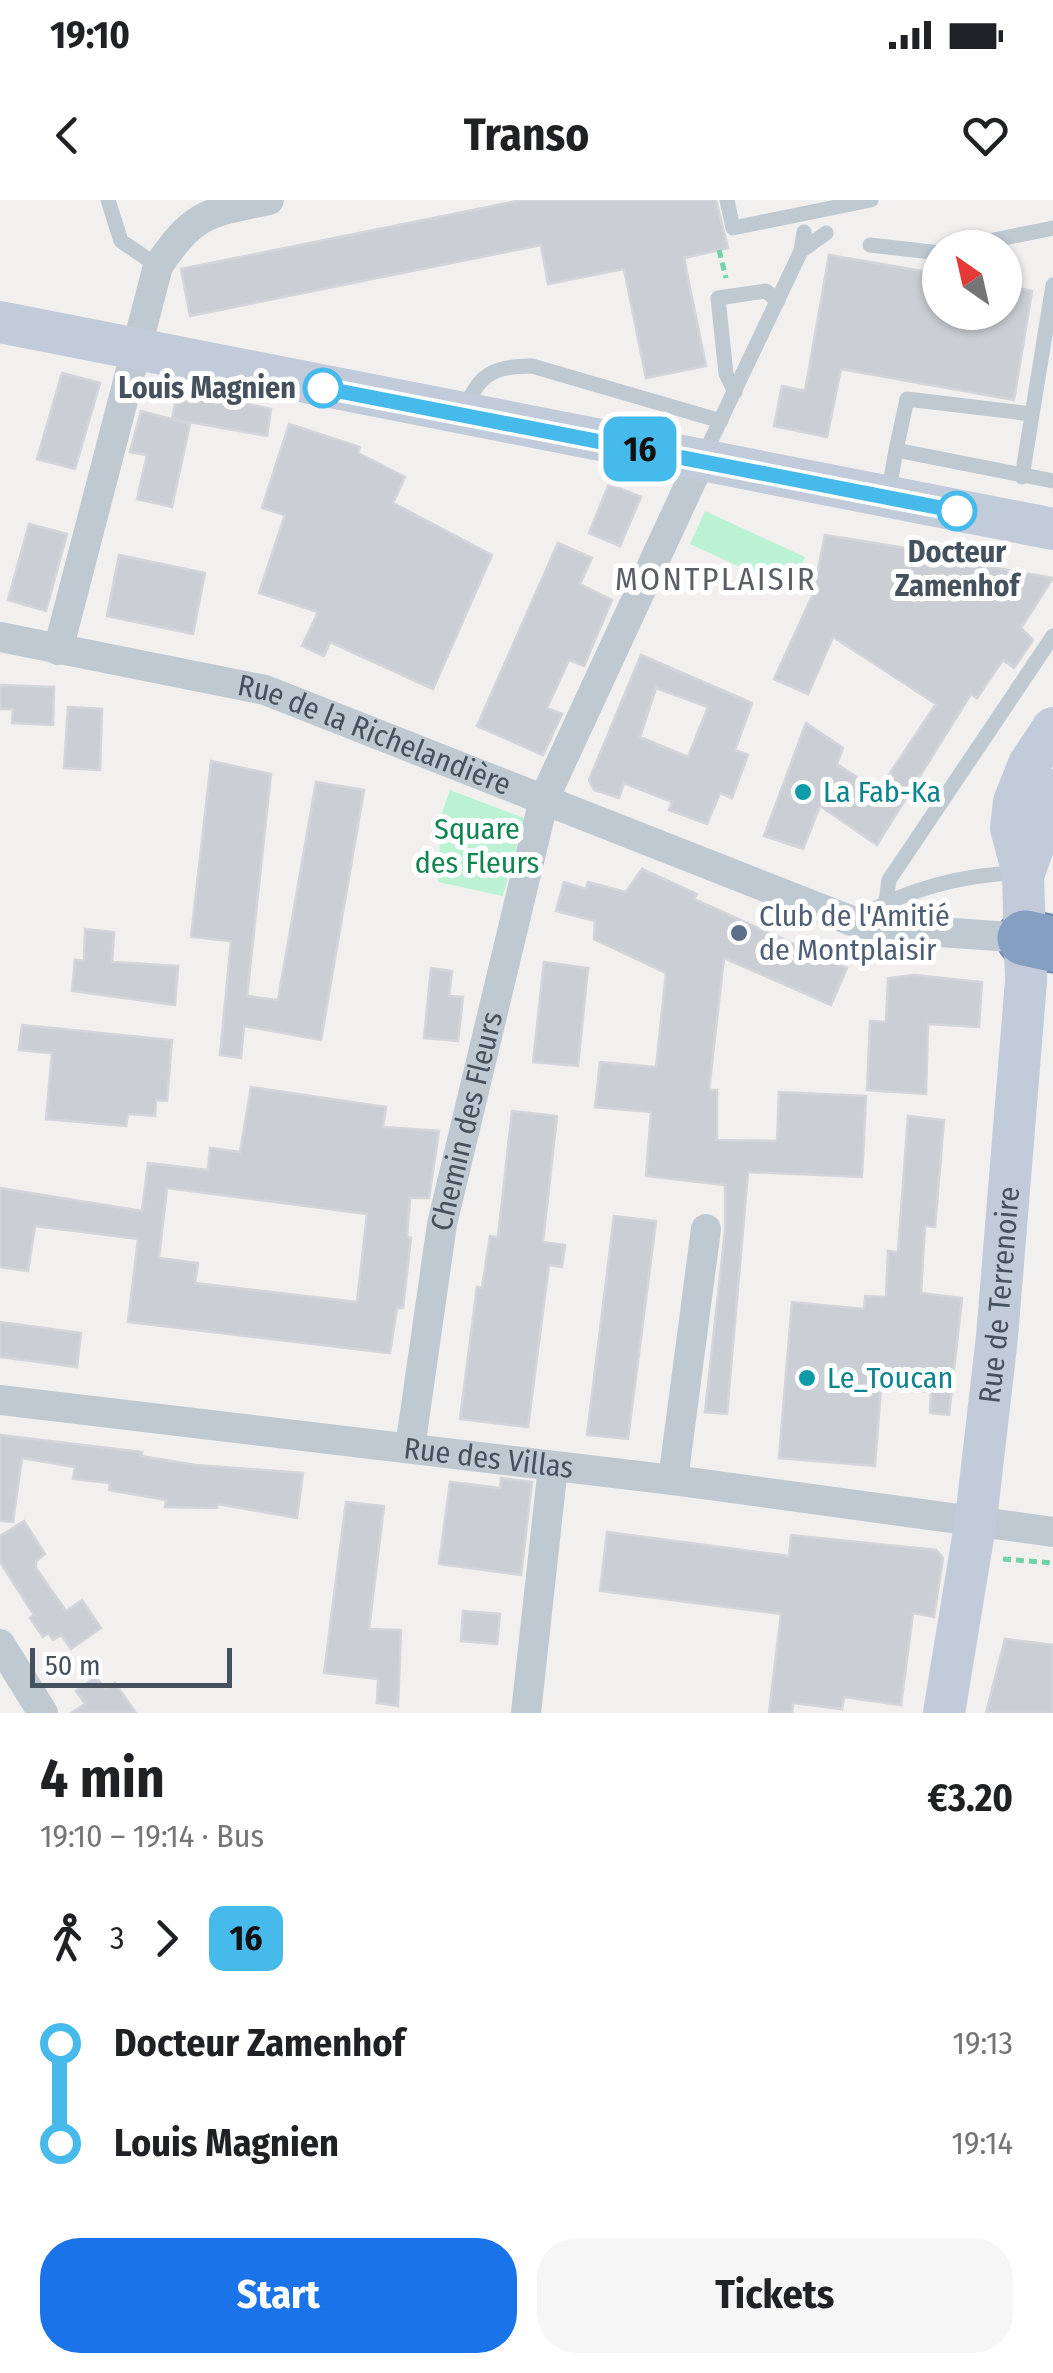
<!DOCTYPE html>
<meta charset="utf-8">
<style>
body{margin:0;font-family:"Fira Sans Condensed",sans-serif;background:#f6f6f6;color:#202124;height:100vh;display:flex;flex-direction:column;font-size:38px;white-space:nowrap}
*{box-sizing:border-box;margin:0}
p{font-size:32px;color:#757577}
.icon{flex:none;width:55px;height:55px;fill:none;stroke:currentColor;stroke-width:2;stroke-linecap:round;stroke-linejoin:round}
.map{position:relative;height:1513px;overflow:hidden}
.drawer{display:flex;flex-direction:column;background:#fff;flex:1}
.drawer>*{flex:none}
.badge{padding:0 20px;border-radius:15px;font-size:35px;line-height:65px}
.needle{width:65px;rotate:326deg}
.buttons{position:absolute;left:922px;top:30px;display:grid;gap:20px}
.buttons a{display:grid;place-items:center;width:100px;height:100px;border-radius:50%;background:#fff;box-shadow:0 2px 8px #0004;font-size:50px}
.scale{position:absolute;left:30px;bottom:25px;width:202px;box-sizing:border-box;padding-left:10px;border:5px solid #46515e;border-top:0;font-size:28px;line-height:35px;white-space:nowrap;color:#46515e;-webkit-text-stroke:8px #fff;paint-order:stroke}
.map>.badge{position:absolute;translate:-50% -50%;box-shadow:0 0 0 5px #fff}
.legs{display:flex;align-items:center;gap:15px;height:110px;padding:0 40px;font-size:32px}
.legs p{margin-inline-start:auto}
.summary{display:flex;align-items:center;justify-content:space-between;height:170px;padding:0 40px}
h1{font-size:55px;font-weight:700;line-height:75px}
.primary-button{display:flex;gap:20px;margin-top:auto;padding:20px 40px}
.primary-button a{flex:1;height:115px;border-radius:40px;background:#1a73e8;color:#fff;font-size:40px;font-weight:700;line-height:115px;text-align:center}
.primary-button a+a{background:#f6f6f6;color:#202124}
ul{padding:0 40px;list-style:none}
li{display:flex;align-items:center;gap:35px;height:100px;font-size:38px}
li i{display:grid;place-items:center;width:15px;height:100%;margin:0 12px;background:currentColor}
li i::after{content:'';width:25px;height:25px;margin:-12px;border:8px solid;border-radius:50%;background:#fff}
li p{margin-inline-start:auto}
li:first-child i{background:linear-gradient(#0000 50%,currentColor 0)}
li:last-child i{background:linear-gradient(currentColor 50%,#0000 0)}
.status{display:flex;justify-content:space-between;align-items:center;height:70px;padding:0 50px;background:#fff;direction:ltr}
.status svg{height:28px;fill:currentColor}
header{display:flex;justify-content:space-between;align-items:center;height:130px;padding:0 40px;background:#fff;font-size:45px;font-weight:700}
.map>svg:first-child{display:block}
.green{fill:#bbf2d3}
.building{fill:#cbced4;stroke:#d3d5db;stroke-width:2.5;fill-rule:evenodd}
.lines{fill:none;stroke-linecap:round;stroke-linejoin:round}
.highway-casing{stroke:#6f8aad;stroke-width:59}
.path{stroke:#71d2a7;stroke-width:5;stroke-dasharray:8 5;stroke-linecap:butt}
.lane{stroke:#bfc9d2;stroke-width:15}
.street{stroke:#bfc9d2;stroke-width:30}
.secondary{stroke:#c1cbd9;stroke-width:42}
.highway{stroke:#849fc1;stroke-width:55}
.line-1-casing{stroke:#fff;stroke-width:22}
.line-1{stroke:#47baec;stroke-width:15}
.stop-1-dot{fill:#fff;stroke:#47baec;stroke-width:5}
.culture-dot{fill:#0f9aa8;stroke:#fff;stroke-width:4}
.service-dot{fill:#5c6f8a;stroke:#fff;stroke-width:4}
.labels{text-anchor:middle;stroke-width:10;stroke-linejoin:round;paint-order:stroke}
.stop-label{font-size:30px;font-weight:bold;fill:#46515e;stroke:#fff;text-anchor:end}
.street-label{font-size:30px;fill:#46515e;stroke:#fff}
.culture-label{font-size:30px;fill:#0d838f;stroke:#fff;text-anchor:start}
.park-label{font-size:30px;fill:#118550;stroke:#fff}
.service-label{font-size:30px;fill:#4e5e75;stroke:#fff;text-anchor:start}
.neighbourhood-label{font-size:32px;letter-spacing:2.5px;fill:#5b5f65;stroke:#fff}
</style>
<div class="status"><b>19:10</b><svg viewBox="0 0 49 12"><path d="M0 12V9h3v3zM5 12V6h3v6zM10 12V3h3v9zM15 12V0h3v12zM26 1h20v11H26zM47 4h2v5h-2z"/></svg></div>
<header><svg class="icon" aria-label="back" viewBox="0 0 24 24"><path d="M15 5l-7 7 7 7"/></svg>Transo<svg class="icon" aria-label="heart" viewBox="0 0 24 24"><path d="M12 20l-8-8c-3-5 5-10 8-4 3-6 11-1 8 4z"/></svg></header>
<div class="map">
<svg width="1053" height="1513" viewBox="0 0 1053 1513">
<rect width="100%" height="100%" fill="#f2efef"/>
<path class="green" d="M 705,311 L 805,357 L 790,390 L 690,344 Z
M 450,590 L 524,618 L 503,696 L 438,682 L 441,616 Z"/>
<path class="building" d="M 522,0 L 716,0 L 728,48 L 684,58 L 706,166 L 646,178 L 624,69 L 548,84 L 541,45 L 190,116 L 181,69 Z
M 829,55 L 940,74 L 940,112 L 1005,112 L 1005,85 L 1032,91 L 1014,200 L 841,169 L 827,237 L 774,226 L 782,186 L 805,191 Z
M 62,173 L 100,183 L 75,269 L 37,259 Z
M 178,189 L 271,209 L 267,236 L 172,219 Z
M 141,211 L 190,224 L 172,307 L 137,299 L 147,255 L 130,252 Z
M 289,224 L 360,247 L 358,253 L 405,277 L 393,303 L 492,355 L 433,489 L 330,442 L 324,456 L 302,446 L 318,412 L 259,393 L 285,315 L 262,308 Z
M 609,284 L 641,297 L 620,346 L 589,333 Z
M 29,324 L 67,334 L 46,411 L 8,400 Z
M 825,335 L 955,356 L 956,345 L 994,352 L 991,367 L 1053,378 L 1021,428 L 1033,440 L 1014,468 L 1003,460 L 977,498 L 971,494 L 877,645 L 820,606 L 803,649 L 764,636 L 806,523 L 843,548 L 837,564 L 878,591 L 936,504 L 833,437 L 808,494 L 774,479 L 813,394 Z
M 558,343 L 592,358 L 580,384 L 612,400 L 584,466 L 569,460 L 547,508 L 562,514 L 543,555 L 477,526 Z
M 119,355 L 205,373 L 193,434 L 107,416 Z
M 641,455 L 752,503 L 735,550 L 748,555 L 732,598 L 720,593 L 707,624 L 669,610 L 672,602 L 624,583 L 619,598 L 594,590 L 589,580 ZM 656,488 L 708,507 L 688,557 L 640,537 Z
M 0,485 L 54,487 L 53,525 L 12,523 L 13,509 L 0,509 Z
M 68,507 L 102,509 L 100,570 L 64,568 Z
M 211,561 L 271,574 L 247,796 L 278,800 L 316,582 L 364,590 L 321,840 L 244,826 L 241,858 L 220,855 L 231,741 L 191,737 Z
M 642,669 L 697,694 L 694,699 L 847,768 L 831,805 L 724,758 L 709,890 L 717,890 L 717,940 L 777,941 L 779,892 L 866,896 L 862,977 L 748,972 L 727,1214 L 705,1212 L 725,1031 L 725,985 L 646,976 L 651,912 L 595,907 L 600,862 L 656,867 L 666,773 L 594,739 L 595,721 L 556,711 L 564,682 L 586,689 L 588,682 L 626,692 Z
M 85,729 L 114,732 L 112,762 L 178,766 L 175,805 L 72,791 L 75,760 L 84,761 Z
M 544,762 L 588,768 L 578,866 L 533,862 Z
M 431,768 L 452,771 L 449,796 L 463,797 L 458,841 L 424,838 Z
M 914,775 L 982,782 L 979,827 L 928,824 L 926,894 L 867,890 L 870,821 L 886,822 L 888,778 Z
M 22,825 L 172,840 L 167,901 L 156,900 L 155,916 L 128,914 L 126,926 L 46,919 L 52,853 L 19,850 Z
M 251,887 L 386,907 L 383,927 L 439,931 L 429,998 L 410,998 L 407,1037 L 411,1038 L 403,1108 L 397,1108 L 390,1153 L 128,1122 L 138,1039 L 35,1026 L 28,1071 L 0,1067 L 0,988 L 142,1011 L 148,963 L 208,970 L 210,948 L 240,952 ZM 167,988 L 367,1014 L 357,1102 L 195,1083 L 198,1063 L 159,1058 Z
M 512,911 L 557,916 L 543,1042 L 565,1045 L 562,1067 L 549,1065 L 528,1227 L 460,1219 L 477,1087 L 482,1088 L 490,1036 L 498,1037 Z
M 908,916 L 944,920 L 935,1027 L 925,1026 L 921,1093 L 962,1098 L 949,1215 L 930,1213 L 931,1192 L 881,1187 L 875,1266 L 779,1258 L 792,1102 L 864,1109 L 865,1096 L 886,1097 L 888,1051 L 898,1052 Z
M 614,1016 L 656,1021 L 628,1239 L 587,1235 Z
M 0,1122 L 81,1133 L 77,1167 L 0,1157 Z
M 0,1235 L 142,1252 L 141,1256 L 196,1265 L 303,1273 L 297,1318 L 218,1304 L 217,1308 L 165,1307 L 166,1300 L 109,1290 L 110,1283 L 73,1279 L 75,1267 L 22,1258 L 13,1322 L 0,1321 Z
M 501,1278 L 532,1282 L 521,1375 L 439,1364 L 450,1282 L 500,1288 Z
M 346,1302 L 384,1306 L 369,1429 L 401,1430 L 398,1506 L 377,1503 L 378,1479 L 324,1473 Z
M 24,1321 L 45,1354 L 36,1361 L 36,1368 L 66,1411 L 82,1400 L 101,1428 L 71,1449 L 61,1435 L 53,1440 L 48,1433 L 43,1437 L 30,1418 L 34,1415 L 0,1362 L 0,1336 Z
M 607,1332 L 789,1356 L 791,1335 L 936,1350 L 943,1358 L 934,1417 L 913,1413 L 901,1505 L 844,1497 L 842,1509 L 793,1503 L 792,1513 L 769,1513 L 781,1414 L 600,1391 Z
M 463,1411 L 500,1414 L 497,1444 L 461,1441 Z
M 1005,1439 L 1053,1445 L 1053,1513 L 986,1513 Z
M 96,1477 L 106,1490 L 115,1483 L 136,1513 L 71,1513 L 85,1504 L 76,1491 Z"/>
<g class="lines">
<g class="highway-casing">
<path id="highway" d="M 1025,738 L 1053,744"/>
</g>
<path class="path" d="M 719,50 L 726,78
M 1003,1359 L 1053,1363"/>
<path class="lane" d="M 108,0 L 121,41 L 158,66
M 727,0 L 733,28 L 871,0
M 870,45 L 940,53
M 978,48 L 984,42 L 1053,28
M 801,51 L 826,33
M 735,192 L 726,174 L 718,98 L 766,91 L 778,101
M 465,209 C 479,173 495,166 532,166 L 721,221
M 1032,214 L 907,199 L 896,250 L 1053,281
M 703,257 L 801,51 L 804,32
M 1022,277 L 1053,85
M 888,295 L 896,250
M 856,719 C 904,690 963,674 1019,673
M 882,728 L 889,680 L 1053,436"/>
<g class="street">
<path id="s1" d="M 0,437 L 265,490 L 852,721 L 882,728 L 1025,738"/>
<path d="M 58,450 L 158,66 C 195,12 207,13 269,0"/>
<path id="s2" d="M 0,1200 L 673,1280 L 1053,1332"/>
<path id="s3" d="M 410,1248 L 442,1024 L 544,599 L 701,260"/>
<path d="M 673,1280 L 706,1029"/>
<path d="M 0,1444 L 43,1513"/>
<path d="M 526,1513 L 553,1266"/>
</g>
<g class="secondary">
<path d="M 0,122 L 1053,329"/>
<path d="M 1024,673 L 1053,590"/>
<path id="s4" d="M 944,1513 L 976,1319 L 997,1137 L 1026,781 L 1023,673 L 1011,628 L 1014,602 L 1029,564 L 1053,528"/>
</g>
<use href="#highway" class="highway"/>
</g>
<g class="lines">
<g class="line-1-casing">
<path id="line-1" d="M 323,188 L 957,311"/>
</g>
<use href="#line-1" class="line-1"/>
</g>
<g class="stop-1-dot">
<circle cx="323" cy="188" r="18"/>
<circle cx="957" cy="311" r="18"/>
</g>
<g class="culture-dot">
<circle cx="803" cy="592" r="10"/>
<circle cx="807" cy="1178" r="10"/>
</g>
<circle class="service-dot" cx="739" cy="733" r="10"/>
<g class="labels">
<g class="stop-label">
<text x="296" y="198">Louis Magnien</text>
<text x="957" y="362" text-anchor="middle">Docteur<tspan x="957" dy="34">Zamenhof</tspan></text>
</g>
<g class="street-label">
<text dy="10" stroke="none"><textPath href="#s1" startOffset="388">Rue de la Richelandière</textPath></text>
<text dy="10" stroke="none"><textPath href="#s3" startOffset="332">Chemin des Fleurs</textPath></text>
<text dy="10" stroke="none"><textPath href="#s4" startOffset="422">Rue de Terrenoire</textPath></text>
<text dy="10" stroke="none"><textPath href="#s2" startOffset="492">Rue des Villas</textPath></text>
</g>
<g class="culture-label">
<text x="823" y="602">La Fab-Ka</text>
<text x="827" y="1188">Le_Toucan</text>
</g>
<g class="park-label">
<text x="477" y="639">Square<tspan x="477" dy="34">des Fleurs</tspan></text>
</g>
<g class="service-label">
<text x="759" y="726">Club de l'Amitié<tspan x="759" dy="34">de Montplaisir</tspan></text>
</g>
<g class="neighbourhood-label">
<text x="716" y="390">MONTPLAISIR</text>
</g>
</g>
</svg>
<div class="buttons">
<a><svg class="needle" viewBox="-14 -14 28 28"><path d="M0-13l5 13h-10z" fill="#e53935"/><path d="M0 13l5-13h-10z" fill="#757577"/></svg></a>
</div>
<div class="scale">50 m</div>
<b class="badge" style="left:640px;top:249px;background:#47baec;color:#111">16</b>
</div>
<section class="drawer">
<div class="summary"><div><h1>4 min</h1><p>19:10 – 19:14 · Bus</p></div><b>€3.20</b></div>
<div class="legs"><svg class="icon" aria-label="walk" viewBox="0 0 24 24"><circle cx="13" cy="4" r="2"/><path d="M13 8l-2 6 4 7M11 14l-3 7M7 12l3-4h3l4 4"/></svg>3<svg class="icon" aria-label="forward" viewBox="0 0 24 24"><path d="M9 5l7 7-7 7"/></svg><b class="badge" style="background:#47baec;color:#111">16</b></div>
<ul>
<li><i style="color:#47baec"></i><b>Docteur Zamenhof</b><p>19:13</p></li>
<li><i style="color:#47baec"></i><b>Louis Magnien</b><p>19:14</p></li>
</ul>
<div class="primary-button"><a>Start</a><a>Tickets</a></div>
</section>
